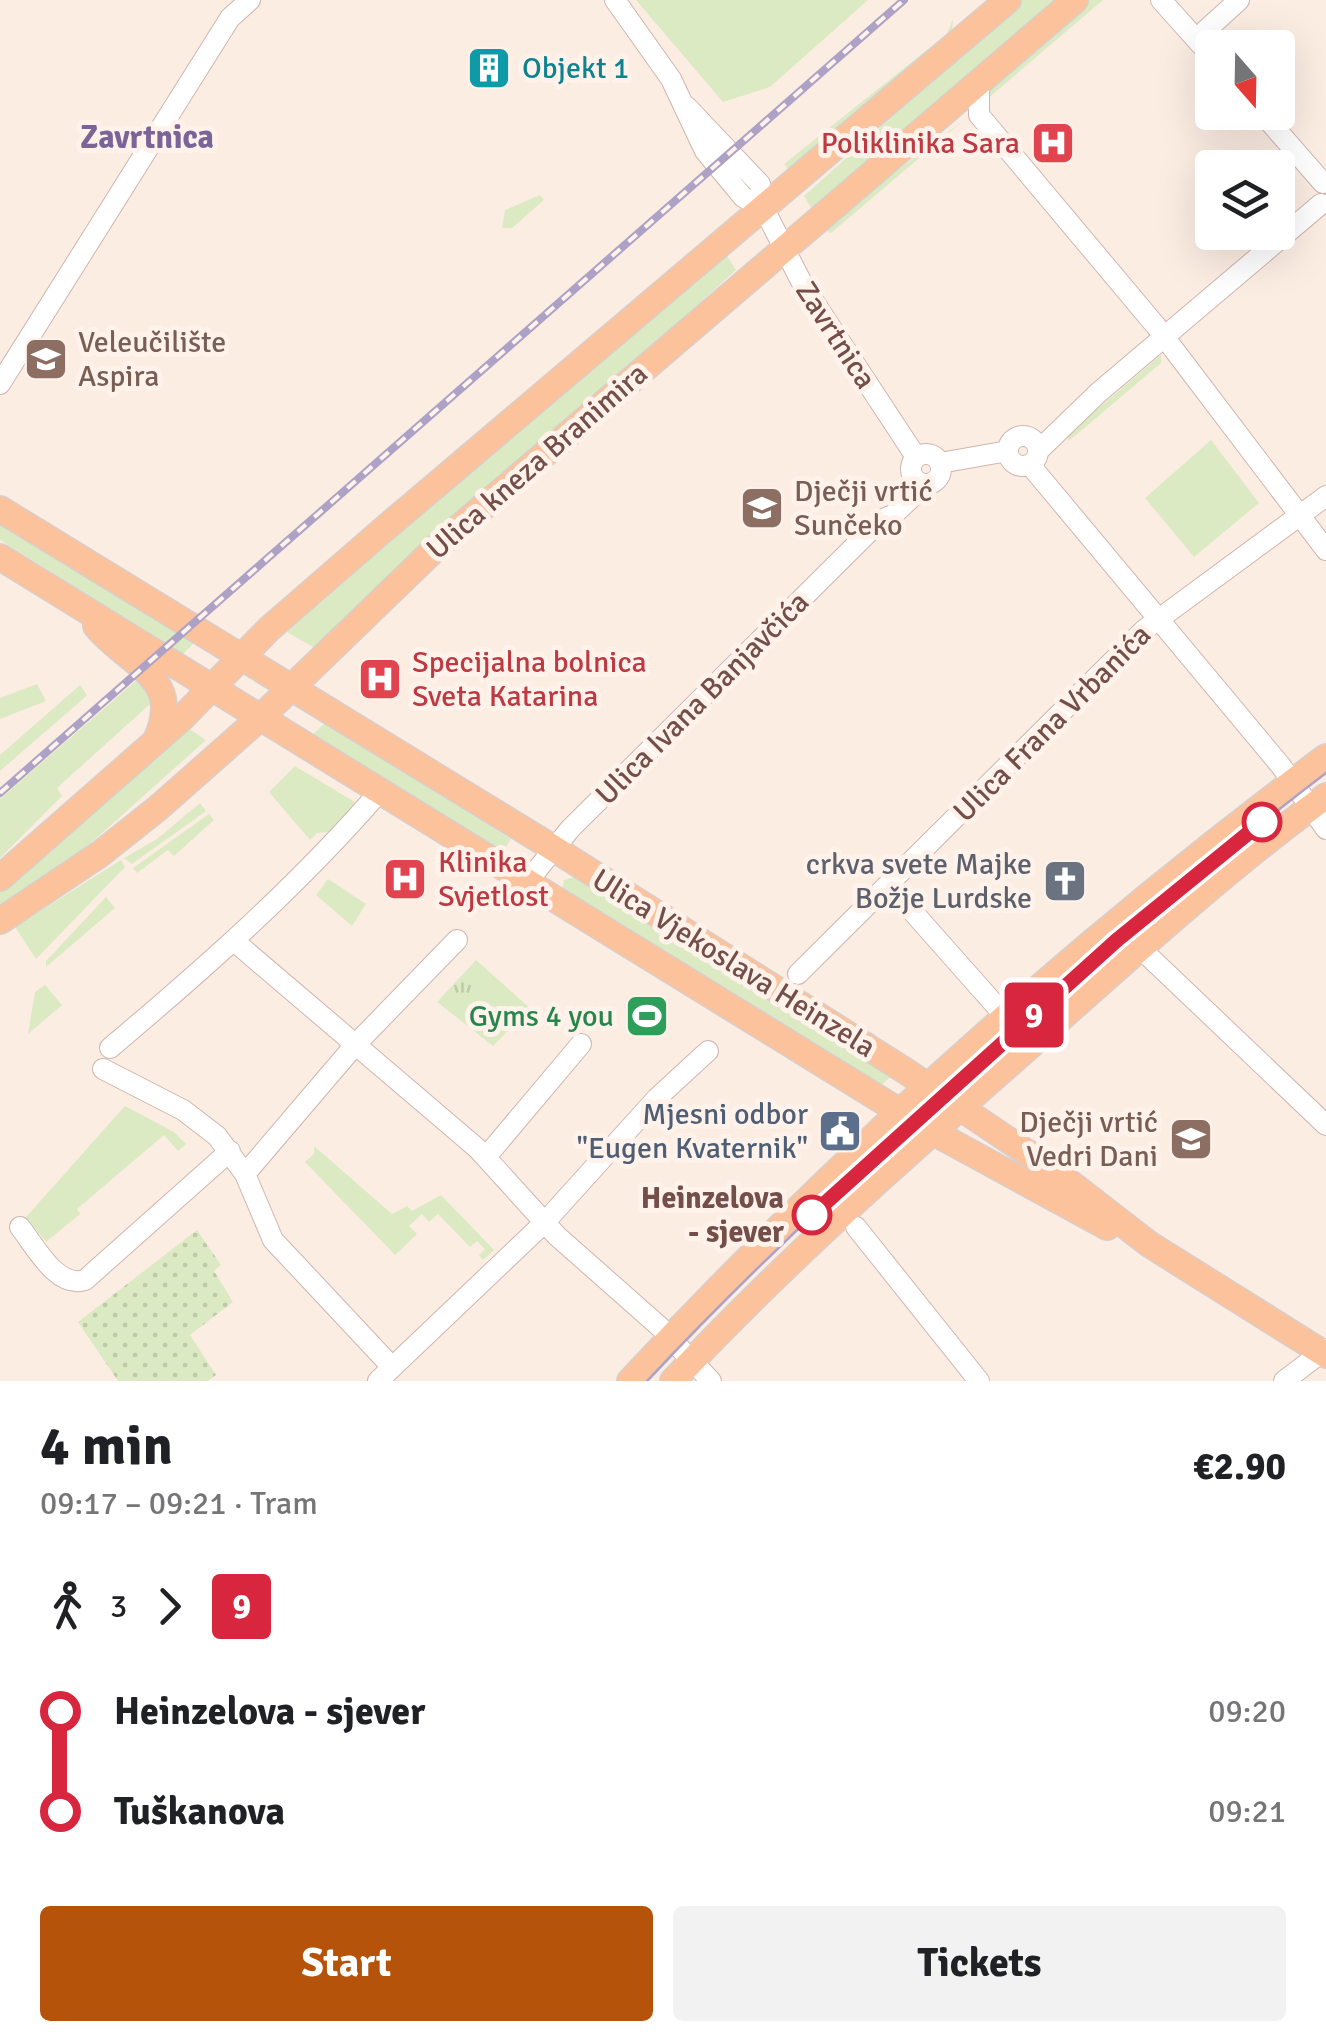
<!DOCTYPE html>
<meta charset="utf-8">
<style>
body{margin:0;font-family:Signika,sans-serif;background:#f2f2f2;color:#202124;height:100vh;display:flex;flex-direction:column;font-size:38px;white-space:nowrap}
*{box-sizing:border-box;margin:0}
p{font-size:32px;color:#757577}
.icon{flex:none;width:55px;height:55px;fill:none;stroke:currentColor;stroke-width:2;stroke-linecap:round;stroke-linejoin:round}
.map{position:relative;height:1381px;overflow:hidden}
.sheet{display:flex;flex-direction:column;background:#fff;flex:1}
.sheet>*{flex:none}
.badge{padding:0 20px;border-radius:8px;font-size:35px;line-height:65px}
.needle{width:65px;rotate:160deg}
.fabs{position:absolute;left:1195px;top:30px;display:grid;gap:20px}
.fabs a{display:grid;place-items:center;width:100px;height:100px;border-radius:10px;background:#fff;box-shadow:0 10px 40px #0002;font-size:50px}
.map>.badge{position:absolute;translate:-50% -50%;box-shadow:0 0 0 5px #fff}
.legs{display:flex;align-items:center;gap:15px;height:110px;padding:0 40px;font-size:32px}
.legs p{margin-inline-start:auto}
.head{display:flex;align-items:center;justify-content:space-between;height:170px;padding:0 40px}
h1{font-size:55px;font-weight:700;line-height:75px}
.button{display:flex;gap:20px;margin-top:auto;padding:20px 40px}
.button a{flex:1;height:115px;border-radius:10px;background:#b45309;color:#fff;font-size:40px;font-weight:700;line-height:115px;text-align:center}
.button a+a{background:#f2f2f2;color:#202124}
ul{padding:0 40px;list-style:none}
li{display:flex;align-items:center;gap:35px;height:100px;font-size:38px}
li i{display:grid;place-items:center;width:15px;height:100%;margin:0 12px;background:currentColor}
li i::after{content:'';width:25px;height:25px;margin:-12px;border:8px solid;border-radius:50%;background:#fff}
li p{margin-inline-start:auto}
li:first-child i{background:linear-gradient(#0000 50%,currentColor 0)}
li:last-child i{background:linear-gradient(currentColor 50%,#0000 0)}
.map>svg:first-child{display:block}
.grass{fill:#dbeac2}
.park{fill:url(#park-tufts)}
.garden{fill:url(#garden-dots)}
.lines{fill:none;stroke-linecap:round;stroke-linejoin:round}
.minor-casing{stroke:#cfb5ad;stroke-width:22}
.major-casing{stroke:#d8cecc;stroke-width:28}
.minor{stroke:#fff;stroke-width:20}
.major{stroke:#fbc29c;stroke-width:25}
.tram{stroke:#ada2c5;stroke-width:2.5}
.rail-casing{stroke:#ada2c5;stroke-width:8}
.rail{stroke:#fff2ea;stroke-width:4;stroke-dasharray:11;stroke-linecap:butt}
.line-1-casing{stroke:#fff;stroke-width:22}
.line-1{stroke:#d7263d;stroke-width:15}
.stop-1-dot{fill:#fff;stroke:#d7263d;stroke-width:5}
.labels{text-anchor:middle;stroke-width:10;stroke-linejoin:round;paint-order:stroke}
.culture-label{font-size:30px;fill:#0d838f;stroke:#fff2ea;text-anchor:start}
.health-label{font-size:30px;fill:#be3a42;stroke:#fff2ea;text-anchor:start}
.street-label{font-size:30px;fill:#744f49;stroke:#fff2ea}
.education-label{font-size:30px;fill:#785e54;stroke:#fff2ea;text-anchor:start}
.worship-label{font-size:30px;fill:#5b616d;stroke:#fff2ea;text-anchor:end}
.leisure-label{font-size:30px;fill:#27864d;stroke:#fff2ea;text-anchor:end}
.service-label{font-size:30px;fill:#4e5e75;stroke:#fff2ea;text-anchor:end}
.stop-label{font-size:30px;font-weight:bold;fill:#744f49;stroke:#fff2ea;text-anchor:end}
.neighbourhood-label{font-size:32px;font-weight:bold;fill:#7b6598;stroke:#fff2ea}
</style>
<div class="map">
<svg width="1326" height="1381" viewBox="0 0 1326 1381">
<defs>
<pattern id="park-tufts" width="24" height="20" patternUnits="userSpaceOnUse" patternTransform="scale(2.5)"><rect width="24" height="20" fill="#dbeac2"/><path d="M3 7l-1-3M5 7V3M7 7l1-3M15 17l-1-3M17 17v-4M19 17l1-3" fill="none" stroke="#bfcaa8"/></pattern>
<pattern id="garden-dots" width="8" height="8" patternUnits="userSpaceOnUse" patternTransform="scale(2.5)"><rect width="8" height="8" fill="#dbeac2"/><path d="M2 2h.1M6 6h.1" fill="none" stroke="#bfcaa8" stroke-width="1.8" stroke-linecap="round"/></pattern>
</defs>
<rect width="100%" height="100%" fill="#fcede3"/>
<path class="grass" d="M 636,0 L 868,0 L 770,87 L 723,102 Z
M 1022,0 L 1062,0 L 814,213 L 804,196 Z
M 1089,0 L 1103,0 L 986,100 L 993,83 Z
M 953,19 L 952,32 L 944,43 L 788,169 L 784,164 L 938,41 L 944,41 Z
M 964,120 L 831,233 L 825,230 L 824,226 Z
M 540,195 L 544,200 L 512,228 L 502,228 L 505,210 Z
M 724,251 L 736,270 L 318,650 L 287,632 Z
M 1161,355 L 1161,363 L 1069,441 L 1066,436 Z
M 1211,440 L 1259,503 L 1194,557 L 1145,498 Z
M 0,522 L 195,642 L 183,654 L 0,540 Z
M 138,679 L 150,700 L 149,705 L 57,788 L 62,796 L 0,858 L 0,799 Z
M 37,684 L 46,701 L 0,719 L 0,698 Z
M 80,685 L 87,695 L 83,699 L 0,771 L 0,755 Z
M 325,723 L 511,839 L 502,853 L 312,735 Z
M 185,726 L 206,740 L 72,860 L 0,913 L 0,888 Z
M 295,766 L 355,802 L 331,832 L 317,833 L 310,840 L 269,792 Z
M 200,803 L 206,811 L 132,864 L 124,858 L 157,839 Z
M 209,814 L 214,820 L 174,856 L 168,850 L 137,873 L 133,868 Z
M 121,860 L 125,867 L 36,959 L 15,927 Z
M 574,877 L 889,1072 L 892,1075 L 882,1085 L 562,890 L 564,880 Z
M 328,879 L 366,904 L 352,926 L 316,895 Z
M 106,897 L 115,908 L 46,967 L 46,961 Z
M 45,985 L 62,1005 L 28,1034 L 35,992 Z
M 125,1106 L 174,1132 L 186,1144 L 178,1151 L 164,1135 L 77,1209 L 80,1214 L 46,1242 L 26,1217 Z
M 314,1146 L 392,1214 L 407,1206 L 412,1211 L 441,1195 L 494,1250 L 483,1260 L 479,1255 L 485,1249 L 477,1241 L 470,1247 L 438,1214 L 429,1222 L 422,1214 L 409,1226 L 417,1234 L 395,1255 L 305,1162 L 314,1154 Z"/>
<path class="park" d="M 476,960 L 530,1008 L 493,1046 L 437,1002 Z"/>
<path class="garden" d="M 197,1230 L 221,1265 L 214,1271 L 233,1302 L 190,1335 L 216,1375 L 208,1381 L 118,1381 L 78,1322 Z"/>
<g class="lines">
<g class="minor-casing">
<path id="minor" d="M 615,0 L 671,79 L 705,151 L 743,197 L 764,209
M 1161,0 L 1212,57
M 1203,47 L 1205,31 L 1239,0
M 979,83 L 979,115 L 1156,326 L 1326,550
M 687,107 L 760,184 L 764,209 L 803,285 L 916,457
M 1261,112 L 1323,183
M 0,384 L 230,18 L 250,0
M1008 451a15 15 0 1 1 30 0a15 15 0 1 1-30 0Z
M 1038,451 L 1098,393 L 1321,204
M911 469a15 15 0 1 1 30 0a15 15 0 1 1-30 0Z
M 940,463 L 1008,451
M 1030,465 L 1281,766 L 1326,829
M 528,881 L 570,829 L 881,520 L 893,515 L 926,484
M 889,885 L 997,1007
M 234,941 L 478,1149 L 557,1236 L 660,1327 L 711,1381
M 1140,948 L 1326,1125
M 798,974 L 1144,630 L 1326,496
M 110,1048 C 206,967 298,886 380,791
M 103,1069 L 183,1110 L 217,1136 L 245,1174 L 273,1240 L 392,1367
M 486,1157 L 581,1044
M 245,1174 L 355,1045 L 457,940
M 20,1227 C 35,1246 57,1289 85,1280 L 230,1151
M 856,1227 L 979,1381
M 378,1381 L 545,1222 L 657,1098 L 708,1051
M 1284,1381 L 1326,1349"/>
</g>
<g class="major-casing">
<path id="major" d="M 0,509 L 553,848 L 907,1072 L 1056,1172 L 1149,1244 L 1326,1355
M 0,557 L 933,1132 L 1107,1227
M 96,626 C 129,666 185,677 156,740
M 0,878 L 182,718 L 269,629 L 383,530 L 1008,0
M 0,921 L 100,854 L 158,808 L 261,717 L 441,543 L 1075,0
M 630,1381 C 842,1154 1077,943 1326,757
M 673,1381 C 782,1264 904,1157 1023,1052 C 1122,964 1220,874 1326,796"/>
</g>
<use href="#minor" class="minor"/>
<use href="#major" class="major"/>
<path class="tram" d="M 647,1381 C 765,1255 893,1139 1022,1025 C 1122,939 1221,853 1326,773"/>
<g class="rail-casing">
<path id="rail" d="M 0,793 L 904,0"/>
</g>
<use href="#rail" class="rail"/>
</g>
<g class="lines">
<g class="line-1-casing">
<path id="line-1" d="M 812,1215 L 1117,940 L 1262,822"/>
</g>
<use href="#line-1" class="line-1"/>
</g>
<defs>
<g id="building-square" transform="scale(2.25)"><rect x="-9" y="-9" width="18" height="18" rx="4" fill="#0f9aa8" stroke="#fff2ea"/><path d="M-4-6H4V6H1V3H-1V6H-4ZM-2.5-4.3h1.7v1.8h-1.7ZM.8-4.3h1.7v1.8H.8ZM-2.5-1h1.7V.8h-1.7ZM.8-1h1.7V.8H.8Z" fill="#fff"/></g>
<g id="hospital-square" transform="scale(2.25)"><rect x="-9" y="-9" width="18" height="18" rx="4" fill="#e0444e" stroke="#fff2ea"/><path d="M-5-5h3v3.5h4V-5h3V5h-3V1.5h-4V5h-3Z" fill="#fff"/></g>
<g id="university-square" transform="scale(2.25)"><rect x="-9" y="-9" width="18" height="18" rx="4" fill="#8d6e63" stroke="#fff2ea"/><path d="M0-5L7-2L0 1L-7-2ZM-4 1L0 2.5L4 1V4Q0 6-4 4Z" fill="#fff"/></g>
<g id="school-square" transform="scale(2.25)"><rect x="-9" y="-9" width="18" height="18" rx="4" fill="#8d6e63" stroke="#fff2ea"/><path d="M0-5L7-2L0 1L-7-2ZM-4 1L0 2.5L4 1V4Q0 6-4 4Z" fill="#fff"/></g>
<g id="church-square" transform="scale(2.25)"><rect x="-9" y="-9" width="18" height="18" rx="4" fill="#6b7280" stroke="#fff2ea"/><path d="M-1.2-6h2.4v3.5h3.3v2.4h-3.3V6h-2.4V-.1h-3.3v-2.4h3.3Z" fill="#fff"/></g>
<g id="stadium-square" transform="scale(2.25)"><rect x="-9" y="-9" width="18" height="18" rx="4" fill="#2e9e5b" stroke="#fff2ea"/><path d="M0-5a6.5 5 0 1 0 0 10a6.5 5 0 1 0 0-10ZM-3.5-1.8h7v3.6h-7Z" fill="#fff"/></g>
<g id="civic-square" transform="scale(2.25)"><rect x="-9" y="-9" width="18" height="18" rx="4" fill="#5c6f8a" stroke="#fff2ea"/><path d="M-.6-6.5H3V-4.5H.6V-3L4-1V1h2V6H-6V1h2V-1L-.6-3ZM-1.2 2.5V6h2.4V2.5Z" fill="#fff"/></g>
</defs>
<g fill-rule="evenodd">
<use href="#building-square" x="489" y="68"/>
<use href="#hospital-square" x="1053" y="143"/>
<use href="#university-square" x="46" y="359"/>
<use href="#school-square" x="762" y="508"/>
<use href="#hospital-square" x="380" y="679"/>
<use href="#hospital-square" x="405" y="879"/>
<use href="#church-square" x="1065" y="881"/>
<use href="#stadium-square" x="647" y="1016"/>
<use href="#civic-square" x="840" y="1131"/>
<use href="#school-square" x="1191" y="1139"/>
</g>
<g class="stop-1-dot">
<circle cx="1262" cy="822" r="18"/>
<circle cx="812" cy="1215" r="18"/>
</g>
<g class="labels">
<g class="culture-label">
<text x="522" y="78">Objekt 1</text>
</g>
<g class="health-label">
<text x="1020" y="153" text-anchor="end">Poliklinika Sara</text>
<text x="412" y="672">Specijalna bolnica<tspan x="412" dy="34">Sveta Katarina</tspan></text>
<text x="438" y="872">Klinika<tspan x="438" dy="34">Svjetlost</tspan></text>
</g>
<g class="street-label">
<text transform="translate(836 335) rotate(57)" y="10">Zavrtnica</text>
<text transform="translate(537 461) rotate(-41)" y="10">Ulica kneza Branimira</text>
<text transform="translate(702 698) rotate(-45)" y="10">Ulica Ivana Banjavčića</text>
<text transform="translate(1052 723) rotate(-45)" y="10">Ulica Frana Vrbanića</text>
<text transform="translate(734 963) rotate(32)" y="10">Ulica Vjekoslava Heinzela</text>
</g>
<g class="education-label">
<text x="78" y="352">Veleučilište<tspan x="78" dy="34">Aspira</tspan></text>
<text x="794" y="501">Dječji vrtić<tspan x="794" dy="34">Sunčeko</tspan></text>
<text x="1158" y="1132" text-anchor="end">Dječji vrtić<tspan x="1158" dy="34">Vedri Dani</tspan></text>
</g>
<g class="worship-label">
<text x="1032" y="874">crkva svete Majke<tspan x="1032" dy="34">Božje Lurdske</tspan></text>
</g>
<g class="leisure-label">
<text x="614" y="1026">Gyms 4 you</text>
</g>
<g class="service-label">
<text x="808" y="1124">Mjesni odbor<tspan x="808" dy="34">"Eugen Kvaternik"</tspan></text>
</g>
<g class="stop-label">
<text x="784" y="1208">Heinzelova<tspan x="784" dy="34">- sjever</tspan></text>
</g>
<g class="neighbourhood-label">
<text x="147" y="148">Zavrtnica</text>
</g>
</g>
</svg>
<div class="fabs">
<a><svg class="needle" viewBox="-14 -14 28 28"><path d="M0-13l5 13h-10z" fill="#e53935"/><path d="M0 13l5-13h-10z" fill="#757577"/></svg></a>
<a><svg class="icon" aria-label="layers" viewBox="0 0 24 24"><path d="M12 4l9 5-9 5-9-5zM3 14l9 5 9-5"/></svg></a>
</div>
<b class="badge" style="left:1034px;top:1015px;background:#d7263d;color:#fff">9</b>
</div>
<section class="sheet">
<div class="head"><div><h1>4 min</h1><p>09:17 – 09:21 · Tram</p></div><b>€2.90</b></div>
<div class="legs"><svg class="icon" aria-label="walk" viewBox="0 0 24 24"><circle cx="13" cy="4" r="2"/><path d="M13 8l-2 6 4 7M11 14l-3 7M7 12l3-4h3l4 4"/></svg>3<svg class="icon" aria-label="forward" viewBox="0 0 24 24"><path d="M9 5l7 7-7 7"/></svg><b class="badge" style="background:#d7263d;color:#fff">9</b></div>
<ul>
<li><i style="color:#d7263d"></i><b>Heinzelova - sjever</b><p>09:20</p></li>
<li><i style="color:#d7263d"></i><b>Tuškanova</b><p>09:21</p></li>
</ul>
<div class="button"><a>Start</a><a>Tickets</a></div>
</section>
